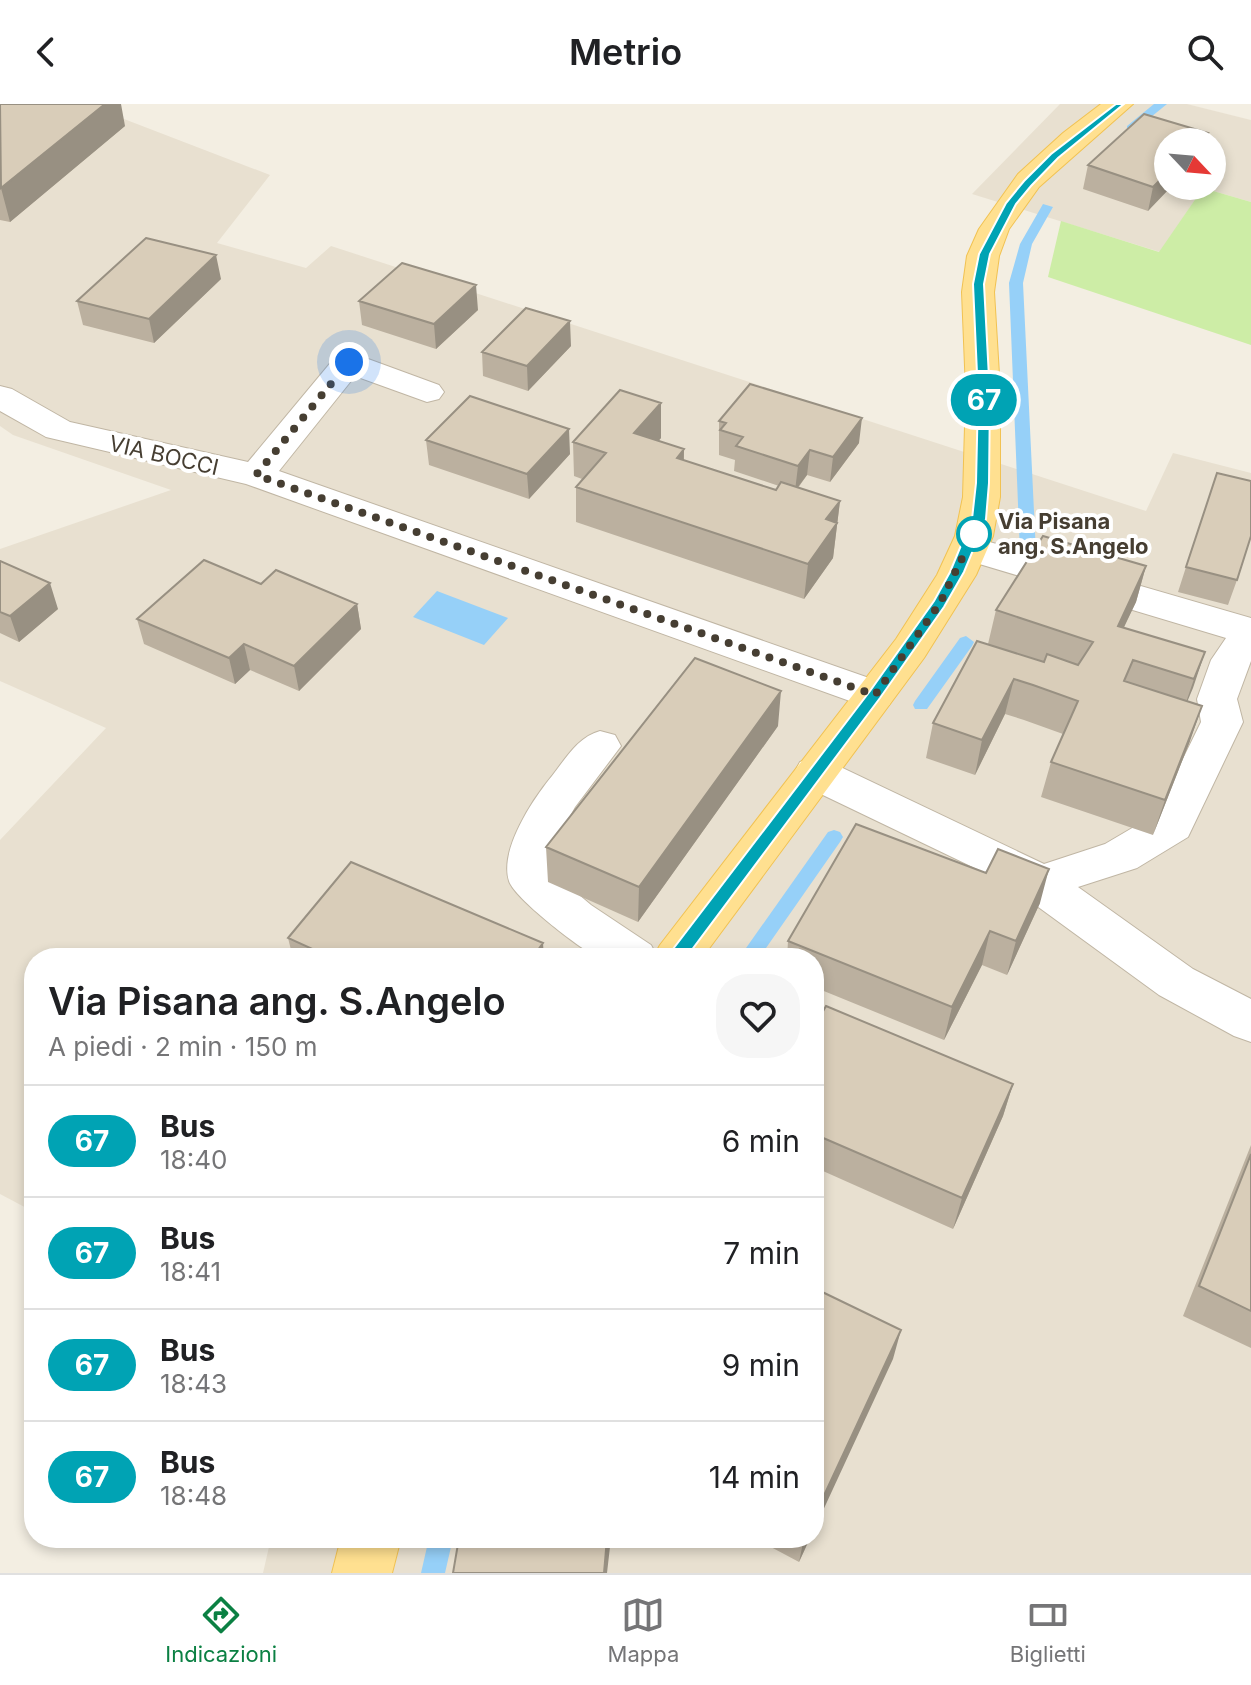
<!DOCTYPE html>
<html lang="it">
<meta charset="utf-8">
<style>
body{margin:0;font-family:Inter,sans-serif;background:#f6f6f6;color:#202124;height:100vh;display:flex;flex-direction:column;font-size:30px;white-space:nowrap}
*{box-sizing:border-box;margin:0}
p{font-size:26px;color:#757577}
.icon{flex:none;width:44px;height:44px;fill:none;stroke:currentColor;stroke-width:2;stroke-linecap:round;stroke-linejoin:round}
.map{position:relative;flex:1;overflow:hidden}
.panel{position:absolute;left:24px;top:844px;width:800px;height:600px;display:flex;flex-direction:column;background:#fff;border-radius:32px;box-shadow:0 4px 12px #0003}
.panel>*{flex:none}
.badge{padding:0 16px;border-radius:26px;font-size:28px;line-height:52px}
.needle{width:52px;rotate:116deg}
.fabs{position:absolute;left:1154px;top:24px;display:grid;gap:16px}
.fabs a{display:grid;place-items:center;width:72px;height:72px;border-radius:50%;background:#fff;box-shadow:0 4px 12px #0003;font-size:40px}
.you{position:absolute;width:40px;height:40px;margin:-20px;border:6px solid #fff;border-radius:50%;background:#1a73e8;box-shadow:0 0 0 12px #1a73e833}
.map>.badge{position:absolute;translate:-50% -50%;box-shadow:0 0 0 4px #fff}
.round{display:grid;place-items:center;flex:none;width:84px;height:84px;border-radius:32px;background:#f6f6f6}
.headline{display:flex;align-items:center;justify-content:space-between;height:136px;padding:0 24px}
h1{font-size:38px;font-weight:600;line-height:60px}
ul{padding:0;list-style:none}
li{display:flex;align-items:center;gap:24px;height:112px;padding:0 24px;border-top:2px solid #e0e0e0}
li div{flex:1}
li b{display:block;font-size:30px}
li em{font-style:normal}
li .badge{min-width:88px;font-weight:700;text-align:center}
header{display:flex;justify-content:space-between;align-items:center;height:104px;padding:0 24px;background:#fff;font-size:36px;font-weight:600}
.tab-bar{display:flex;justify-content:space-around;align-items:center;height:112px;border-top:2px solid #e0e0e0;background:#fff;font-size:22px;color:#757577}
.tab-bar a{display:grid;justify-items:center;gap:4px}
.tab-bar .current{color:#0b8043}
.map>svg:first-child{display:block}
.residential{fill:#e8e0d0;fill-rule:evenodd}
.green{fill:#cdeda6}
.water{fill:#96d0f8}
.lines{fill:none;stroke-linecap:round;stroke-linejoin:round}
.stream{fill:#96d0f8;fill-rule:evenodd}
.minor-casing{stroke:#c0b6a4;stroke-width:2}
.major-casing{stroke:#f1c252;stroke-width:2}
.minor{fill:#fff;fill-rule:evenodd}
.major{fill:#ffe090;fill-rule:evenodd}
.wall{fill:#bbb09f}
.shaded-wall{fill:#989082}
.building{fill:#d9cdb9;stroke:#989082;stroke-width:2}
.line{fill:#00a3b4;stroke:#fff;stroke-width:2}
.walk{stroke:#463e32;stroke-width:8;stroke-dasharray:0 14.4}
.stop-dot{fill:#fff;stroke:#00a3b4;stroke-width:4}
.labels{text-anchor:middle;stroke-width:8;stroke-linejoin:round;paint-order:stroke}
.street-label{font-size:22px;fill:#463e32;stroke:#fff}
.stop-label{font-size:22px;font-weight:bold;fill:#463e32;stroke:#fff;text-anchor:start}
</style>
<header><svg class="icon" aria-label="back" viewBox="0 0 24 24"><path d="M15 5l-7 7 7 7"/></svg>Metrio<svg class="icon" aria-label="search" viewBox="0 0 24 24"><circle cx="10" cy="10" r="6"/><path d="M15 15l6 6"/></svg></header>
<div class="map">
<svg width="1251" height="1469" viewBox="0 0 1251 1469">
<rect width="100%" height="100%" fill="#f3eee2"/>
<path class="residential" d="M 0,0 L 85,0 L 270,71 L 217,139 L 306,164 L 331,142 L 1146,407 L 1173,349 L 1251,369 L 1251,1469 L 263,1469 L 271,1434 L 814,1434 L 814,854 L 34,854 L 34,1108 L 0,1090 L 0,736 L 106,624 L 0,577 L 0,445 L 171,386 L 13,331 L 0,322 Z
M 1060,0 L 1187,0 L 1251,16 L 1251,98 L 1203,84 L 1160,148 L 972,90 ZM 1168,38 L 1212,38 L 1212,82 L 1168,82 Z"/>
<path class="green" d="M 1203,84 L 1251,98 L 1251,241 L 1048,173 L 1061,117 L 1159,148 Z"/>
<path class="water" d="M 437,487 L 508,514 L 484,541 L 413,513 Z"/>
<g class="lines">
<path class="stream" d="M 1154,0 L 1167,0 L 1135,26 L 1127,26 L 1127,22 Z
M 1043,100 L 1053,103 L 1032,140 L 1023,179 L 1036,449 L 1028,454 L 1020,449 L 1009,179 L 1020,140 Z
M 966,532 L 974,538 L 972,542 L 927,605 L 915,605 L 913,601 L 915,597 L 960,534 Z
M 834,726 L 840,728 L 843,733 L 840,738 L 759,854 L 739,854 L 828,728 Z
M 429,1434 L 453,1434 L 445,1469 L 421,1469 Z"/>
<g class="minor-casing">
<path id="minor" d="M 349,248 L 439,281 L 444,288 L 439,295 L 427,298 L 355,272 L 279,367 L 889,581 L 895,591 L 889,601 L 875,605 L 861,601 L 246,380 L 46,333 L 0,307 L 0,282 L 12,285 L 70,318 L 248,358 L 337,251 Z
M 969,432 L 1251,514 L 1251,557 L 1237,595 L 1243,618 L 1188,733 L 1137,764 L 1078,783 L 1193,865 L 1251,895 L 1251,938 L 1234,932 L 1159,891 L 1004,778 L 800,680 L 794,669 L 800,658 L 815,653 L 830,658 L 1044,760 L 1105,740 L 1156,710 L 1201,618 L 1197,595 L 1211,556 L 1226,534 L 956,453 L 950,444 L 956,435 Z
M 600,627 L 615,631 L 621,642 L 575,703 L 554,740 L 553,769 L 591,801 L 651,841 L 658,854 C 641,854 612,859 597,853 C 579,844 514,794 509,777 C 499,746 533,695 552,672 C 566,654 578,633 600,627 Z"/>
</g>
<g class="major-casing">
<path id="major" d="M 1101,0 L 1133,0 L 1039,83 L 1009,125 L 999,152 L 994,188 L 1000,287 L 1000,393 L 993,432 L 976,471 L 924,554 L 702,854 L 653,854 L 660,841 L 896,535 L 937,471 L 955,432 L 963,393 L 966,287 L 962,188 L 967,152 L 979,125 L 1018,70 L 1063,29 Z
M 341,1434 L 401,1434 L 392,1469 L 332,1469 Z"/>
</g>
<use href="#minor" class="minor"/>
<use href="#major" class="major"/>
</g>
<path class="wall" d="M 0,0 L 125,22 L 10,118 L 0,116 Z
M 1208,29 L 1148,107 L 1083,85 L 1088,61 Z
M 221,175 L 154,239 L 83,221 L 77,197 Z
M 359,197 L 478,206 L 436,245 L 362,221 Z
M 571,242 L 528,287 L 483,272 L 482,248 Z
M 719,317 L 859,339 L 830,378 L 807,371 L 798,384 L 840,397 L 833,454 L 804,495 L 576,418 L 576,383 L 582,375 L 574,372 L 573,338 L 661,334 L 658,337 L 684,345 L 684,356 L 776,386 L 779,382 L 734,367 L 735,356 L 719,351 Z
M 426,336 L 570,350 L 529,395 L 429,361 Z
M 0,457 L 58,505 L 19,538 L 0,529 Z
M 1146,462 L 1136,498 L 1123,524 L 1205,548 L 1187,597 L 1190,637 L 1153,731 L 1041,693 L 1051,658 L 1063,630 L 1024,616 L 1005,610 L 975,671 L 926,654 L 933,619 L 988,540 L 996,506 Z
M 1186,463 L 1237,476 L 1228,501 L 1178,488 Z
M 261,480 L 357,500 L 361,525 L 299,587 L 250,566 L 235,580 L 144,540 L 137,515 Z
M 778,622 L 638,818 L 548,778 L 546,743 Z
M 1040,799 L 1007,871 L 982,861 L 944,936 L 814,883 L 814,854 L 787,854 L 788,837 Z
M 288,834 L 544,854 L 293,854 Z
M 814,923 L 1013,980 L 1003,1012 L 953,1125 L 814,1063 Z
M 1251,1041 L 1251,1244 L 1183,1212 Z
M 754,1434 L 810,1434 L 799,1458 Z"/>
<path class="shaded-wall" d="M 105,0 L 121,0 L 125,22 L 10,118 L 1,84 Z
M 1208,29 L 1205,38 L 1199,38 Z
M 1168,68 L 1168,82 L 1172,82 L 1148,107 L 1153,83 Z
M 216,151 L 221,175 L 154,239 L 149,215 Z
M 476,181 L 478,206 L 436,245 L 434,220 Z
M 570,217 L 571,242 L 528,287 L 527,262 Z
M 661,299 L 661,334 L 634,364 L 634,329 Z
M 862,314 L 859,339 L 830,378 L 833,353 Z
M 569,325 L 570,350 L 529,395 L 527,370 Z
M 684,345 L 683,380 L 677,354 Z
M 810,346 L 807,371 L 795,387 L 798,362 Z
M 840,397 L 833,454 L 804,495 L 808,460 L 826,415 Z
M 1146,462 L 1136,498 L 1108,557 L 1118,522 Z
M 50,479 L 58,505 L 19,538 L 10,512 Z
M 357,500 L 361,525 L 299,587 L 294,562 Z
M 244,540 L 250,566 L 235,580 L 229,554 Z
M 1205,548 L 1193,584 L 1182,610 L 1194,575 Z
M 1014,575 L 1005,610 L 975,671 L 982,636 Z
M 781,587 L 778,622 L 638,818 L 639,783 Z
M 1202,602 L 1190,637 L 1153,731 L 1165,696 Z
M 1049,765 L 1040,799 L 1007,871 L 1016,837 Z
M 990,827 L 982,861 L 944,936 L 952,903 Z
M 543,839 L 544,854 L 532,854 Z
M 1013,980 L 1003,1012 L 953,1125 L 962,1094 Z
M 901,1226 L 893,1255 L 814,1426 L 814,1413 Z
M 607,1434 L 611,1434 L 607,1469 L 604,1469 Z
M 804,1434 L 810,1434 L 799,1458 Z"/>
<path class="building" d="M 0,0 L 105,0 L 1,84 Z
M 1144,10 L 1208,29 L 1199,38 L 1168,38 L 1168,68 L 1153,83 L 1088,61 Z
M 146,134 L 216,151 L 149,215 L 77,197 Z
M 402,159 L 476,181 L 434,220 L 359,197 Z
M 526,204 L 570,217 L 527,262 L 482,248 Z
M 750,280 L 862,314 L 833,353 L 810,346 L 798,362 L 736,342 L 743,333 L 720,326 L 726,319 L 719,317 Z
M 620,286 L 661,299 L 634,329 L 684,345 L 677,354 L 776,386 L 781,378 L 840,397 L 826,415 L 837,419 L 808,460 L 576,383 L 606,349 L 573,338 Z
M 470,292 L 569,325 L 527,370 L 426,336 Z
M 1217,369 L 1251,377 L 1251,432 L 1237,476 L 1186,463 Z
M 1043,432 L 1146,462 L 1118,522 L 1205,548 L 1194,575 L 1133,556 L 1124,577 L 1202,602 L 1165,696 L 1051,658 L 1078,597 L 1033,581 L 1014,575 L 982,636 L 933,619 L 977,537 L 1044,558 L 1047,550 L 1078,561 L 1093,538 L 996,506 Z
M 204,456 L 261,480 L 276,466 L 357,500 L 294,562 L 244,540 L 229,554 L 137,515 Z
M 0,457 L 50,479 L 10,512 L 0,508 Z
M 695,554 L 781,587 L 639,783 L 546,743 Z
M 856,720 L 986,769 L 998,745 L 1049,765 L 1016,837 L 990,827 L 952,903 L 788,837 Z
M 351,758 L 543,839 L 532,854 L 332,854 L 288,834 Z
M 826,902 L 1013,980 L 962,1094 L 814,1030 L 814,923 Z
M 1251,1050 L 1251,1207 L 1199,1182 Z
M 814,1184 L 901,1226 L 814,1413 Z
M 459,1434 L 607,1434 L 604,1469 L 453,1469 Z"/>
<path class="line" d="M 1116,0 L 1124,0 L 1058,54 L 1031,82 L 1016,100 L 990,150 L 984,180 L 990,292 L 989,379 L 986,415 L 964,468 L 944,503 L 880,594 L 682,859 L 670,859 L 668,854 L 670,849 L 870,587 L 934,497 L 950,468 L 972,415 L 976,379 L 978,292 L 973,180 L 979,150 L 1006,99 L 1024,77 L 1051,50 Z"/>
<g class="lines">
<path class="walk" d="M 349,258 L 256,371 L 875,591 L 940,499 L 974,430"/>
</g>
<circle class="stop-dot" cx="974" cy="430" r="16"/>
<g class="labels">
<g class="street-label">
<text transform="translate(164 351) rotate(13)" y="8">VIA BOCCI</text>
</g>
<g class="stop-label">
<text x="998" y="425">Via Pisana<tspan x="998" dy="25">ang. S.Angelo</tspan></text>
</g>
</g>
</svg>
<div class="fabs">
<a><svg class="needle" viewBox="-14 -14 28 28"><path d="M0-13l5 13h-10z" fill="#e53935"/><path d="M0 13l5-13h-10z" fill="#757577"/></svg></a>
</div>
<div class="you" style="left:349px;top:258px"></div>
<b class="badge" style="left:984px;top:296px;background:#00a3b4;color:#fff">67</b>
<section class="panel">
<div class="headline"><div><h1>Via Pisana ang. S.Angelo</h1><p>A piedi · 2 min · 150 m</p></div><a class="round"><svg class="icon" aria-label="heart" viewBox="0 0 24 24"><path d="M12 20l-8-8c-3-5 5-10 8-4 3-6 11-1 8 4z"/></svg></a></div>
<ul>
<li><span class="badge" style="background:#00a3b4;color:#fff">67</span><div><b>Bus</b><p>18:40</p></div><em>6 min</em></li>
<li><span class="badge" style="background:#00a3b4;color:#fff">67</span><div><b>Bus</b><p>18:41</p></div><em>7 min</em></li>
<li><span class="badge" style="background:#00a3b4;color:#fff">67</span><div><b>Bus</b><p>18:43</p></div><em>9 min</em></li>
<li><span class="badge" style="background:#00a3b4;color:#fff">67</span><div><b>Bus</b><p>18:48</p></div><em>14 min</em></li>
</ul>
</section>
</div>
<nav class="tab-bar">
<a class="current"><svg class="icon" aria-label="directions" viewBox="0 0 24 24"><path d="M12 3l9 9-9 9-9-9zM9 14v-3h6M13 9l2 2-2 2"/></svg>Indicazioni</a>
<a><svg class="icon" aria-label="map" viewBox="0 0 24 24"><path d="M3 6l6-2 6 2 6-2v14l-6 2-6-2-6 2zM9 4v14M15 6v14"/></svg>Mappa</a>
<a><svg class="icon" aria-label="tickets" viewBox="0 0 24 24"><path d="M3 7h18v10H3zM15 7v10"/></svg>Biglietti</a>
</nav>
